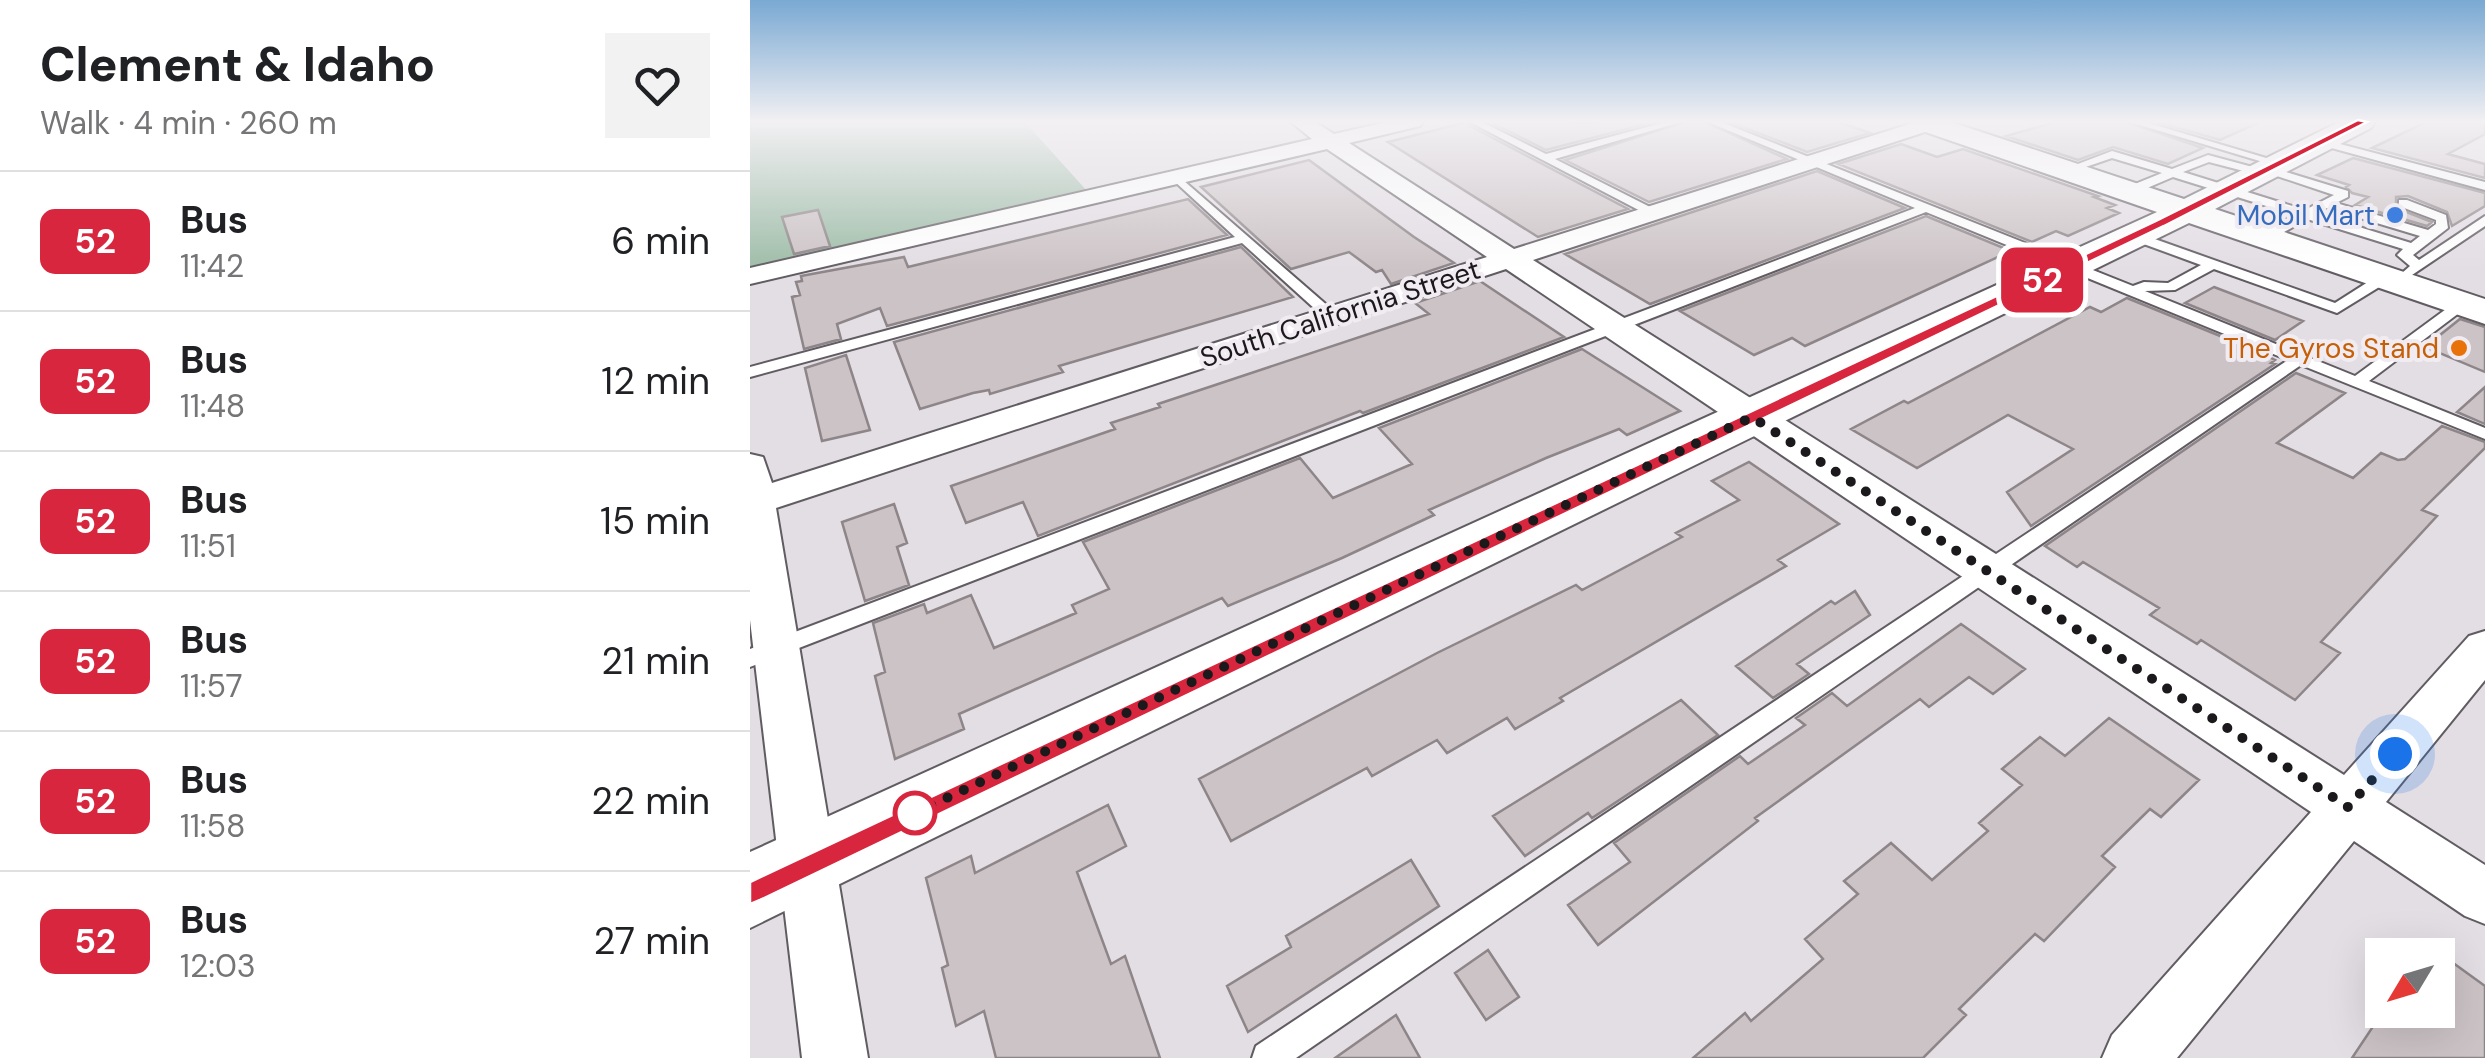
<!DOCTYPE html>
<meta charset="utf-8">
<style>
body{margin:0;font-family:"DM Sans",sans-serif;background:#f2f2f2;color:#202124;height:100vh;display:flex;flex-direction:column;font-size:38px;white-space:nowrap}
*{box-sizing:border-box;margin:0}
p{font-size:32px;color:#757577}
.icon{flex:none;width:55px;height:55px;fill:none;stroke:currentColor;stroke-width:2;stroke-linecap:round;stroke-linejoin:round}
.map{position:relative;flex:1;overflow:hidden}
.panel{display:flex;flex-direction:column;background:#fff;width:750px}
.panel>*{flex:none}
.badge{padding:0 20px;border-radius:15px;font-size:35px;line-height:65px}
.needle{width:65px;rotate:232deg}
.fabs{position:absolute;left:1615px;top:938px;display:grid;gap:20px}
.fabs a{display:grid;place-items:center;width:90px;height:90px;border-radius:0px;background:#fff;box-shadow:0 10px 40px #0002;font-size:50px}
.you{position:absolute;width:50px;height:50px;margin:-25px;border:8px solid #fff;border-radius:50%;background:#1a73e8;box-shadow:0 0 0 15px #1a73e833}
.map>.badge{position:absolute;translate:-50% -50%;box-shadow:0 0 0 5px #fff}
.round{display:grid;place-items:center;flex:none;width:105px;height:105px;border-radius:0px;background:#f2f2f2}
.headline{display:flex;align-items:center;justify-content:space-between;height:170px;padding:0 40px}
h1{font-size:48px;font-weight:800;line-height:75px}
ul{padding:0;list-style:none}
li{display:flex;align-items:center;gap:30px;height:140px;padding:0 40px;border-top:2px solid #e0e0e0}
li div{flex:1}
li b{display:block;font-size:38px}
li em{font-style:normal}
li .badge{min-width:110px;font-weight:700;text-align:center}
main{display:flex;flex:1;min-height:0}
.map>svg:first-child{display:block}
.green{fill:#9ebda8}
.building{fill:#ccc3c6;stroke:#8d8587;stroke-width:2.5}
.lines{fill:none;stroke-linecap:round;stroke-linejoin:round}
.lane-casing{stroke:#615c62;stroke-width:4}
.street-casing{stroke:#615c62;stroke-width:4}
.secondary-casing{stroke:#615c62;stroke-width:4}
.lane{fill:#fff;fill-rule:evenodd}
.street{fill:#fff;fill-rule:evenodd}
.secondary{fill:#fff;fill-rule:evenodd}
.line{fill:#d7263d;stroke:#fff;stroke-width:2.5}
.walk{stroke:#1b191c;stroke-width:10;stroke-dasharray:0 18}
.shop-dot{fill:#3f7fe0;stroke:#f1ebf2;stroke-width:4}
.food-dot{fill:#e8710a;stroke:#f1ebf2;stroke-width:4}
.stop-dot{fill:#fff;stroke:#d7263d;stroke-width:5}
.labels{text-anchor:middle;stroke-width:8;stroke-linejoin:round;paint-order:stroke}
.far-shop-label{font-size:28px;fill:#366cbe;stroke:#f1ebf2;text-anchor:end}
.far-street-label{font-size:28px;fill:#1b191c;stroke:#f1ebf2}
.far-food-label{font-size:28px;fill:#c56008;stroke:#f1ebf2;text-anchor:end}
</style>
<main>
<section class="panel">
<div class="headline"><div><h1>Clement &amp; Idaho</h1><p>Walk · 4 min · 260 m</p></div><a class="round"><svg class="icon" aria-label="heart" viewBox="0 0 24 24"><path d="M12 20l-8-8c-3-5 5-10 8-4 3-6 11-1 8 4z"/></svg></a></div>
<ul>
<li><span class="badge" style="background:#d7263d;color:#fff">52</span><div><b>Bus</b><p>11:42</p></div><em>6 min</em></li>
<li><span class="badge" style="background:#d7263d;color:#fff">52</span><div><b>Bus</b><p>11:48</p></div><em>12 min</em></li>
<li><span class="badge" style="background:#d7263d;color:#fff">52</span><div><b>Bus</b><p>11:51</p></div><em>15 min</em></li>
<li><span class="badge" style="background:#d7263d;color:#fff">52</span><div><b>Bus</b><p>11:57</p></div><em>21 min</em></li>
<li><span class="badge" style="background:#d7263d;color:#fff">52</span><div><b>Bus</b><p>11:58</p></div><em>22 min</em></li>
<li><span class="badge" style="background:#d7263d;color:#fff">52</span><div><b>Bus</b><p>12:03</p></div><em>27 min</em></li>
</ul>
</section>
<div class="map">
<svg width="1735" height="1058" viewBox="0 0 1735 1058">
<rect width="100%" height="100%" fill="#e3dee4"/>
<path class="green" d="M 0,122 L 275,122 L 337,191 L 0,270 Z"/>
<path class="building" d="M 717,122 L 718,125 L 878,209 L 788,237 L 638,142 Z
M 740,122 L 869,123 L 903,122 L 796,150 Z
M 935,122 L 955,122 L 1037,159 L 899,202 L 815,160 Z
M 980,122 L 1089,122 L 1120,133 L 1057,152 Z
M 1306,122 L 1376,122 L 1453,148 L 1418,164 L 1363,147 L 1328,160 L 1256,136 Z
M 1407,122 L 1510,122 L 1470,140 Z
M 1676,122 L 1735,122 L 1735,134 L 1698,154 L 1735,164 L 1735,178 L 1622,148 Z
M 1151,144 L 1187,157 L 1213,149 L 1348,196 L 1344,197 L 1365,205 L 1357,208 L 1369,213 L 1318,236 L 1306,231 L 1282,242 L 1088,164 Z
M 1603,158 L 1735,193 L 1735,206 L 1702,226 L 1697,212 L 1658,196 L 1646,197 L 1646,208 L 1682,222 L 1677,226 L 1605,205 L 1618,197 L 1602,193 L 1596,187 L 1599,185 L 1567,175 Z
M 559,160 L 664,237 L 704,263 L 641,284 L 632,270 L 626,272 L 599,252 L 541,269 L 451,187 Z
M 1067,171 L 1155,208 L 900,304 L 815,254 Z
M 438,199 L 477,235 L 137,326 L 130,308 L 87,324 L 91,339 L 54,349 L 42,297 L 50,295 L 46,282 L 52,281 L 51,276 L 154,257 L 158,267 Z
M 68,210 L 80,246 L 44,254 L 32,217 Z
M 1176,216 L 1261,251 L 1055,346 L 1042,338 L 1004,355 L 930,311 Z
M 491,247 L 543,297 L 309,366 L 313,372 L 240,394 L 239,390 L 223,393 L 170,409 L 144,342 Z
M 730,281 L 814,337 L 613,413 L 610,411 L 288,536 L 273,502 L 216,523 L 201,486 L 365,429 L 361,423 L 410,407 L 408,404 L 679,314 L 665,303 Z
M 1464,287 L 1553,321 L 1525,340 L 1435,303 Z
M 1377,298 L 1507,351 L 1525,360 L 1521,363 L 1525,364 L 1281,526 L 1257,492 L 1323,449 L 1258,415 L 1167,468 L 1101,429 L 1154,401 L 1158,403 L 1340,307 L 1351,312 Z
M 1710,319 L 1735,327 L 1735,372 L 1675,347 Z
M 832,349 L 930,411 L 877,435 L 869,429 L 796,458 L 679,510 L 684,515 L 592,558 L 478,606 L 472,598 L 209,714 L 214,729 L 145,759 L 125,676 L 135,672 L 123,623 L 174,604 L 177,613 L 221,595 L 244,648 L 326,613 L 322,605 L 359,589 L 333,542 L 550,458 L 583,498 L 662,464 L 629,428 Z
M 96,355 L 120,430 L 72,441 L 55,368 Z
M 1546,373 L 1595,393 L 1527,443 L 1603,478 L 1631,453 L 1648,460 L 1655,459 L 1692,426 L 1735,442 L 1735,448 L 1672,510 L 1687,516 L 1571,642 L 1590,653 L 1545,700 L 1451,640 L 1447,644 L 1400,615 L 1409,608 L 1333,562 L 1327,567 L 1295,546 Z
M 1735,387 L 1735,424 L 1707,412 Z
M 999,462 L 1089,524 L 1028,560 L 1036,566 L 810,698 L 813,701 L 765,729 L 757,718 L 697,753 L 687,740 L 622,776 L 617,768 L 481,841 L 449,779 L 687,653 L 826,585 L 832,590 L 932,537 L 926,533 L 989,500 L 962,481 Z
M 144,504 L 157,543 L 147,547 L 159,585 L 115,601 L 92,522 Z
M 1105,591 L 1120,615 L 1047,664 L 1059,674 L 1023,698 L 986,666 L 1081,601 L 1085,604 Z
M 1211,624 L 1275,669 L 1243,694 L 1219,677 L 1179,707 L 1170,699 L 1005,818 L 1008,821 L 848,945 L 818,905 L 880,862 L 864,843 L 990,756 L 998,764 L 1055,725 L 1046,718 L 1082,693 L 1097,706 Z
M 931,700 L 968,735 L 842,818 L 838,813 L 775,856 L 743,816 Z
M 1359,718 L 1449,780 L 1411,817 L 1400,809 L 1352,856 L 1365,867 L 1294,941 L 1285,934 L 1209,1009 L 1216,1015 L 1173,1058 L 943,1058 L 995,1013 L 1001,1021 L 1073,959 L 1055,939 L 1108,894 L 1094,881 L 1141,843 L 1182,880 L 1238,831 L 1229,823 L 1272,785 L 1252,769 L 1290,737 L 1315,756 Z
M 358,805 L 376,846 L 327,872 L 361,964 L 375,956 L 410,1058 L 246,1058 L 234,1011 L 206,1026 L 192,968 L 198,965 L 176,878 L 221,856 L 225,873 Z
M 661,860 L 689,906 L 498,1032 L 477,986 L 541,947 L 536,936 Z
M 738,950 L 769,997 L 736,1020 L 705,973 Z
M 1688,952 L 1735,986 L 1735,1058 L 1602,1058 L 1634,1010 L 1688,1010 Z
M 646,1015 L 670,1058 L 585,1058 Z"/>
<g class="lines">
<g class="lane-casing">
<path id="lane" d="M 720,122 L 732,122 L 796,154 L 916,122 L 931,122 L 805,159 L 906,210 L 906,216 L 902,217 Z
M 958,122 L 971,122 L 1383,286 L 1394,282 L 1418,283 L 1451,265 L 1380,239 L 1380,233 L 1385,232 L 1585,303 L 1629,275 L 1639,275 L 1639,281 L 1587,313 L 1464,269 L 1425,290 L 1395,291 L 1605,376 L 1707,301 L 1717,301 L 1717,307 L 1619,381 L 1735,428 L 1735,439 L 1551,365 L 546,1058 L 502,1058 L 506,1046 L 1538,360 L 1176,212 L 0,667 L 0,649 L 1165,208 Z
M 1380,122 L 1395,122 L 1533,163 L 1523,165 Z
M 1571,139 L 1735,182 L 1735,190 L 1567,144 L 1567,140 Z
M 1362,151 L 1422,169 L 1458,155 L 1510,169 L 1520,167 L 1598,191 L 1598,197 L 1586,203 L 1678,230 L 1686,224 L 1686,220 L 1649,206 L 1649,200 L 1657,200 L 1696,215 L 1698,228 L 1663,255 L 1669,260 L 1735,216 L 1735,226 L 1659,277 L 1652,273 L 1660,266 L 1647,255 L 1653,249 L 1557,219 L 1520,240 L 1510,240 L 1510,234 L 1545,215 L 1423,177 L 1383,194 L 1375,194 L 1375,188 L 1412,173 L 1362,158 L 1318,173 L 1312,170 ZM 1459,162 L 1509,175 L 1515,172 L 1584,195 L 1555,210 L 1433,172 ZM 1577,208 L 1670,236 L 1661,243 L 1567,214 Z
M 426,174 L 586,313 L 586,319 L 576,319 L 492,243 L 0,377 L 0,367 L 485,237 L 422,179 L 420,177 Z"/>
</g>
<g class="street-casing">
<path id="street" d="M 541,122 L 565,122 L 584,134 L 637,122 L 673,122 L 670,126 L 599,143 L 764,249 L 1166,122 L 1189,122 L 1187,128 L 783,260 L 1594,775 L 1719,636 L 1735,631 L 1735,680 L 1636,802 L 1735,865 L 1735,924 L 1715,916 L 1604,841 L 1427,1058 L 1352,1058 L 1362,1035 L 1561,812 L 756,269 L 26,508 L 118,1058 L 52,1058 L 0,620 L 0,454 L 13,457 L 22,483 L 737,257 L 577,149 L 0,284 L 0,268 L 562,139 Z"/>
</g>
<g class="secondary-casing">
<path id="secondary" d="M 1160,122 L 1201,122 L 1434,199 L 1589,122 L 1625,122 L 1621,128 L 1465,209 L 1735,299 L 1735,324 L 1439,223 L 0,928 L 0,852 L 1407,212 L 1164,128 Z"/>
</g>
<use href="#lane" class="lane"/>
<use href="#street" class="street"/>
<use href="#secondary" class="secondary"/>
</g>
<linearGradient id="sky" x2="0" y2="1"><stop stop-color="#7aa9d3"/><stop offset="0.45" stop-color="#f2f0f3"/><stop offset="1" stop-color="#f2f0f3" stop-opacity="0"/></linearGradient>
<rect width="1735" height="270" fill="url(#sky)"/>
<path class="line" d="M 1608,120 L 1617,122 L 1414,226 L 10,900 L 0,904 L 0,882 L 1406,221 Z"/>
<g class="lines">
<path class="walk" d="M 165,813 L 1002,417 L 1598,807 L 1645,754"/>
</g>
<circle class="shop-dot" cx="1645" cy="215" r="10"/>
<circle class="food-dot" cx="1709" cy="348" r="10"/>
<circle class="stop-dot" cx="165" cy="813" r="20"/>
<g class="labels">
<g class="far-shop-label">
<text x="1625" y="225">Mobil Mart</text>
</g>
<g class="far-street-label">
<text transform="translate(590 313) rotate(-18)" y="10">South California Street</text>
</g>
<g class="far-food-label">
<text x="1689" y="358">The Gyros Stand</text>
</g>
</g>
</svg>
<div class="fabs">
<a><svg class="needle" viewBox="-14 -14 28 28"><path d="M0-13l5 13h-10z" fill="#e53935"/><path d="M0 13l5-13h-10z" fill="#757577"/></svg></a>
</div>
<div class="you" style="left:1645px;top:754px"></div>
<b class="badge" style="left:1292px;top:280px;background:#d7263d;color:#fff">52</b>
</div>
</main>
